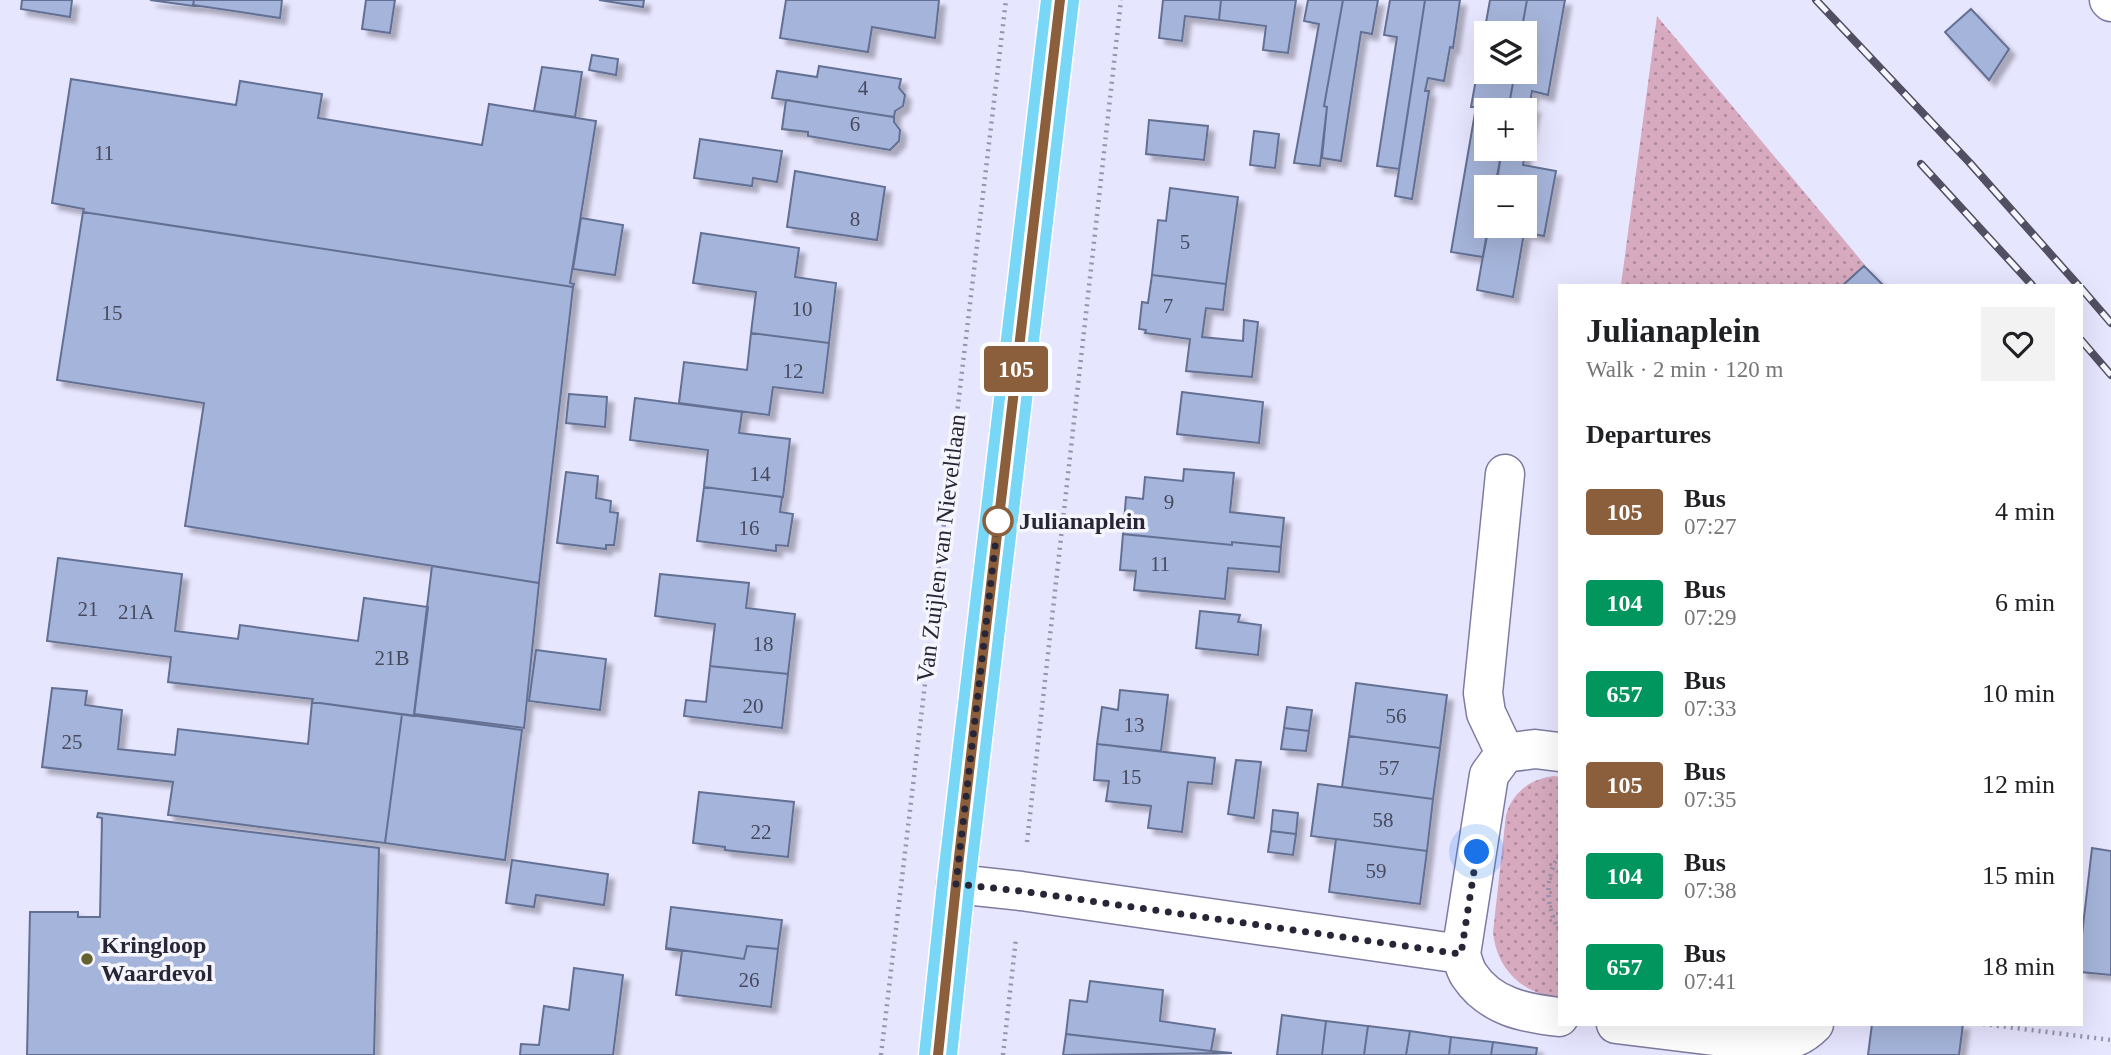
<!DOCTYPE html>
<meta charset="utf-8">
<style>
body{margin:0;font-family:Georgia,serif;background:#f2f2f2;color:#202124;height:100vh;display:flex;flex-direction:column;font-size:26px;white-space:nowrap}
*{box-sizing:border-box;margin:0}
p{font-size:23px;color:#757577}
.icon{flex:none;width:38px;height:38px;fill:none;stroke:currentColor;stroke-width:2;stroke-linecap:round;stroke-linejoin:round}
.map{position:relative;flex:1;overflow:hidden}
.sheet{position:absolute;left:1558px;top:284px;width:525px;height:742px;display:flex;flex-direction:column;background:#fff;border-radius:0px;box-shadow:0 7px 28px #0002}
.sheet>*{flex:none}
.badge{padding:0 14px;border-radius:5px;font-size:24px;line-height:46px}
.tools{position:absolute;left:1474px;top:21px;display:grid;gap:14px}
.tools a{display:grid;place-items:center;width:63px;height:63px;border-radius:0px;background:#fff;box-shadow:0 7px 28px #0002;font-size:35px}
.you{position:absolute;width:35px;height:35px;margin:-18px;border:5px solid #fff;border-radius:50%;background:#1a73e8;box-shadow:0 0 0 10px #1a73e833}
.map>.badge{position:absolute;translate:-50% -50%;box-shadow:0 0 0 4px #fff}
h2{padding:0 28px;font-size:26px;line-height:63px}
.round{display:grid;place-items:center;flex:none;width:74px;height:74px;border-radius:0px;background:#f2f2f2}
.headline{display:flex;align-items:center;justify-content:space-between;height:119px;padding:0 28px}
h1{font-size:33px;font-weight:600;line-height:52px}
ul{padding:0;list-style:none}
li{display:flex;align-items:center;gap:21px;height:91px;padding:0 28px}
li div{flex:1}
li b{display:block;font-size:26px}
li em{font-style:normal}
li .badge{min-width:77px;font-weight:700;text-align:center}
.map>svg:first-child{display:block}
.grass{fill:url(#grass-dots)}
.building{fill:#a5b4da;stroke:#637093;stroke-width:2;filter:url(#shadow)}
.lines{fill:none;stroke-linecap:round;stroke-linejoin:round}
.minor-casing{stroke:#7e7ba0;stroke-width:41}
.major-casing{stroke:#fff;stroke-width:41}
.path{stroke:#9594a9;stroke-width:4.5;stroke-dasharray:2 5;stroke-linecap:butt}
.minor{stroke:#fff;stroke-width:38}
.major{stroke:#78d6f6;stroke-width:38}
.rail-casing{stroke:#514f61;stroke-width:8}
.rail{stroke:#f5f5fd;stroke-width:5;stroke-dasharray:16;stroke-linecap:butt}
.line-casing{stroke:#fff;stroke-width:16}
.line{stroke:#8b5e3c;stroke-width:10}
.walk{stroke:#282636;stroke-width:7;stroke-dasharray:0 12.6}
.stop-dot{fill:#fff;stroke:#8b5e3c;stroke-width:3.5}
.poi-dot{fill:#646330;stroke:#f5f5fd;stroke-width:2.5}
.labels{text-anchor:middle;stroke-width:7;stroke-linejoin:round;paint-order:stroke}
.number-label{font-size:21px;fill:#474a5f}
.stop-label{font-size:24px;font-weight:bold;fill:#282636;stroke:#f5f5fd;text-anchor:start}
.street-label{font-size:24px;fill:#282636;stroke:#f5f5fd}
.poi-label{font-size:24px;font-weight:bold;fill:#282636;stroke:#f5f5fd;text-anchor:start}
</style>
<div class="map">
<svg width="2111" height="1055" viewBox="0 0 2111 1055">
<defs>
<pattern id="grass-dots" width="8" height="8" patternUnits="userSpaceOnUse" patternTransform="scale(1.75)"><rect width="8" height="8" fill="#d7aabf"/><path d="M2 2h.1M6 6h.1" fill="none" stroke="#ae8a9c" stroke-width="1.8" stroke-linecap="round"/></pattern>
<filter id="shadow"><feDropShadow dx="6" dy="6" stdDeviation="2" flood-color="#0004"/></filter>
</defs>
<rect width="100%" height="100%" fill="#e7e6ff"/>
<path class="grass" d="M 1657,16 L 1865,265 L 1844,285 L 1621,285 Z
M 1554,776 L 1559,777 L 1559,998 C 1522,993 1497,970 1493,932 L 1506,815 C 1513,791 1531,779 1554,776 Z"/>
<path class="building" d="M 22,0 L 72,0 L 70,17 L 21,9 Z
M 150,0 L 194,0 L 193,6 Z
M 194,0 L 282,0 L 280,18 L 193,5 Z
M 366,0 L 395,0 L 390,33 L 362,29 Z
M 599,0 L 644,0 L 643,7 Z
M 786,0 L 939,0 L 935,38 L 872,27 L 868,52 L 780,38 Z
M 1163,0 L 1221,0 L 1219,20 L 1185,16 L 1182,41 L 1159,38 Z
M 1221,0 L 1296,0 L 1288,53 L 1263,50 L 1266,26 L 1219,20 Z
M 1308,0 L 1343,0 L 1324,106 L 1327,107 L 1320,166 L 1294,163 L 1319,24 L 1304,21 Z
M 1343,0 L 1378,0 L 1372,34 L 1361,32 L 1341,161 L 1322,158 L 1327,107 L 1324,106 Z
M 1390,0 L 1425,0 L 1399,169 L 1377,166 L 1397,37 L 1384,35 Z
M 1425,0 L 1460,0 L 1453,48 L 1450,47 L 1444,81 L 1428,78 L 1425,91 L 1429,91 L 1412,199 L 1395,196 Z
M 1490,0 L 1527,0 L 1521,33 L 1486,33 L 1486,72 L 1515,72 L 1508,110 L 1486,110 L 1486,149 L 1502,149 L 1495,187 L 1486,187 L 1486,226 L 1489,226 L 1483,257 L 1451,252 L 1476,107 L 1471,107 Z
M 1527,0 L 1565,0 L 1548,95 L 1532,91 L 1529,107 L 1534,107 L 1523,165 L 1556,171 L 1544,236 L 1489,226 L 1524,226 L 1524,187 L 1496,187 L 1502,149 L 1524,149 L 1524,110 L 1508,110 L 1515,72 L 1524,72 L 1524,33 L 1521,33 Z
M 1971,9 L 2009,49 L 1989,80 L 1945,32 Z
M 592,55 L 618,59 L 616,75 L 589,70 Z
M 819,66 L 901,79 L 899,88 L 905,95 L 903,106 L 895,111 L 894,117 L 772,98 L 777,71 L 817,77 Z
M 542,67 L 582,72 L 575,117 L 534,111 Z
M 71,79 L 236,105 L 240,81 L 322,94 L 318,118 L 482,145 L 489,104 L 596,121 L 570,283 L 574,284 L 573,287 L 83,212 L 84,209 L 52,203 Z
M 786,100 L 894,117 L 894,122 L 900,130 L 899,141 L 890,150 L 808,136 L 808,132 L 782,129 Z
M 1149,120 L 1208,126 L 1204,160 L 1146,154 Z
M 1254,131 L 1279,134 L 1275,168 L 1250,165 Z
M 700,139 L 782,151 L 777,182 L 753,178 L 752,186 L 694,178 Z
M 795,171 L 885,187 L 877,240 L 787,227 Z
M 1170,188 L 1238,197 L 1226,284 L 1152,275 L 1158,220 L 1166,221 Z
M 83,212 L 573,287 L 539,583 L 185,526 L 204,403 L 57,380 Z
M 581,218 L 623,225 L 615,275 L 573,269 Z
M 1488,227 L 1524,233 L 1513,297 L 1477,290 Z
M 701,233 L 799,248 L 795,277 L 836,283 L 829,343 L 751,333 L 756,292 L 693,283 Z
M 1864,266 L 1883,285 L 1843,285 Z
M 1152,275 L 1226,284 L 1223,310 L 1206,308 L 1202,337 L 1243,341 L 1244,320 L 1258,322 L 1252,377 L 1186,371 L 1190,339 L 1145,333 L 1146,330 L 1139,329 L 1142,302 L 1148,303 Z
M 751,333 L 829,343 L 823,393 L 773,387 L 769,415 L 679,403 L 684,362 L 747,370 Z
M 1182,392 L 1263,402 L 1259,443 L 1177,434 Z
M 569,394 L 607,397 L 605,427 L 566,423 Z
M 635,398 L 742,412 L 739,433 L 790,439 L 783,497 L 704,487 L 708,450 L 630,440 Z
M 1184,469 L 1234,473 L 1230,512 L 1284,518 L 1281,547 L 1232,542 L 1232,545 L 1123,534 L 1126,497 L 1143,499 L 1145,477 L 1183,481 Z
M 566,472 L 598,476 L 596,498 L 611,501 L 610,512 L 618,513 L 614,545 L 606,545 L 606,549 L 557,543 Z
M 704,487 L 782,497 L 780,512 L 793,514 L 788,546 L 776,545 L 776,551 L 697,541 Z
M 1123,534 L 1232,545 L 1232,542 L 1281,547 L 1279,572 L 1228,568 L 1225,599 L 1134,590 L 1136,571 L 1120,570 Z
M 58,558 L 182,574 L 175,631 L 238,639 L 240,625 L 358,641 L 364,598 L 428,607 L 414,716 L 312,702 L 313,699 L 168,682 L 171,657 L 47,641 Z
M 432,566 L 539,583 L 524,728 L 414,714 Z
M 660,574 L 749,583 L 746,608 L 795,614 L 788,674 L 710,666 L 715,624 L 655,616 Z
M 1200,611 L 1240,615 L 1238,622 L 1261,625 L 1258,655 L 1196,648 Z
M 536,650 L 606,659 L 600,710 L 529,701 Z
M 710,666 L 788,674 L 782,728 L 684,716 L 686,700 L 706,702 Z
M 1356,683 L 1447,695 L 1440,748 L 1349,736 Z
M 52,688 L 87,691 L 85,705 L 122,710 L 118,749 L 175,755 L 178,729 L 308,744 L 312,702 L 402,714 L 385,843 L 168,815 L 173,782 L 42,767 Z
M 1120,690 L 1168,695 L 1161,751 L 1097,744 L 1102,707 L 1118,710 Z
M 1287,707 L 1312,710 L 1309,731 L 1284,728 Z
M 402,714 L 522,730 L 505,860 L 385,843 Z
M 1284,728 L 1309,731 L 1306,751 L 1281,749 Z
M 1349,736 L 1440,748 L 1433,799 L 1342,787 Z
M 1097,744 L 1215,758 L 1212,784 L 1188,782 L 1182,832 L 1148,828 L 1151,806 L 1106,801 L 1109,781 L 1094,780 Z
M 1236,760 L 1261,762 L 1254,818 L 1228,814 Z
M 1318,784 L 1433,799 L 1427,851 L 1311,836 Z
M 699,792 L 794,802 L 788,857 L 725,850 L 725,847 L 693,843 Z
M 1273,810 L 1298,813 L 1296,834 L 1271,831 Z
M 98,813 L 379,848 L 374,1055 L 27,1055 L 30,912 L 78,912 L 78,917 L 100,917 L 102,818 L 97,817 Z
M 1271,831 L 1296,834 L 1293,855 L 1268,852 Z
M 1336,839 L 1427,851 L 1420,904 L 1329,892 Z
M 2092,848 L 2111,851 L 2111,975 L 2081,972 L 2081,943 Z
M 512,860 L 608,874 L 604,905 L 536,895 L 534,907 L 506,903 Z
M 671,907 L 782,920 L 778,949 L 747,946 L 744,959 L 666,948 Z
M 747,946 L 778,949 L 771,1007 L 676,995 L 682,951 L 666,949 L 666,948 L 744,959 Z
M 574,968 L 623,975 L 613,1055 L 520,1055 L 521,1044 L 539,1045 L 544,1006 L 569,1010 Z
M 1090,981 L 1163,990 L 1160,1021 L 1215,1029 L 1211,1051 L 1066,1034 L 1070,1000 L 1087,1002 Z
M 1282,1015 L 1326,1021 L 1322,1055 L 1277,1055 Z
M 1326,1021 L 1368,1026 L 1364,1055 L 1322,1055 Z
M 1872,1024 L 1963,1024 L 1959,1055 L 1868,1055 Z
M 1368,1026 L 1410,1031 L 1406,1055 L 1364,1055 Z
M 1410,1031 L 1451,1037 L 1449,1055 L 1406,1055 Z
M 1066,1034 L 1211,1051 L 1232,1053 L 1063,1055 Z
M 1451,1037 L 1493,1042 L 1491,1055 L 1449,1055 Z
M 1493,1042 L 1537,1048 L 1536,1055 L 1491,1055 Z"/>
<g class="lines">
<g class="minor-casing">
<path id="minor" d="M 2109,0 L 2111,2
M 1559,752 L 1535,749 L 1505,753 L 1489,775 L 1461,954 C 1463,961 1465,969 1469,975 C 1490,1007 1525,1013 1559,1017
M 1505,753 L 1486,713 L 1483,693 L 1505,474
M 956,884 L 1021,891 L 1461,954
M 1616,1024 L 1764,1042 C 1785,1042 1799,1039 1814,1024"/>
</g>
<g class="major-casing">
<path id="major" d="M 938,1055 L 956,884 L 1060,0"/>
</g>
<path class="path" d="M 1027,842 L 1121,0
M 1559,855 C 1544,879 1546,906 1559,930
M 1983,1024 L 2111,1040
M 881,1055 L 1006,0
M 1003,1055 L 1016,938"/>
<use href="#minor" class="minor"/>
<use href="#major" class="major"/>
<g class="rail-casing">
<path id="rail" d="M 1816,0 L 1969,162 L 2078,285
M 1921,164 L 2032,285
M 2081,288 L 2111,323
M 2081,340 L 2111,375"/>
</g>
<use href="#rail" class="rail"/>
</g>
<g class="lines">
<g class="line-casing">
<path id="line" d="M 938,1055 L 959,857 L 1060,0"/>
</g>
<use href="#line" class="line"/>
<path class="walk" d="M 998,521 L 956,884 L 1021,891 L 1461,954 L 1477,852"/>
</g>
<circle class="stop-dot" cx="998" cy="521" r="14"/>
<circle class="poi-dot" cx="87" cy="959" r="7"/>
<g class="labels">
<g class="number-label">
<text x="863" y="95">4</text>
<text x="855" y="131">6</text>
<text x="104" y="160">11</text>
<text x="855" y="226">8</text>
<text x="1185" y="249">5</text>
<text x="1168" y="313">7</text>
<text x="802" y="316">10</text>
<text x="112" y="320">15</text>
<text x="793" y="378">12</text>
<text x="760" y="481">14</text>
<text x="1169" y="509">9</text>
<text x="749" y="535">16</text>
<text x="1160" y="571">11</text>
<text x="88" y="616">21</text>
<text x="136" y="619">21A</text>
<text x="763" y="651">18</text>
<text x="392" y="665">21B</text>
<text x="753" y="713">20</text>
<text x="1396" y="723">56</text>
<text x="1134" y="732">13</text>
<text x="72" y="749">25</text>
<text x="1389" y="775">57</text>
<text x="1131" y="784">15</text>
<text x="1383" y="827">58</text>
<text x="761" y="839">22</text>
<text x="1376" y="878">59</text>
<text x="749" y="987">26</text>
</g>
<g class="stop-label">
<text x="1019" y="529">Julianaplein</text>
</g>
<g class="street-label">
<text transform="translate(941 548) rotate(-83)" y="8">Van Zuijlen van Nieveltlaan</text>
</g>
<g class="poi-label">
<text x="101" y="953">Kringloop<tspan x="101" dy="28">Waardevol</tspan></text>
</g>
</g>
</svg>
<div class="tools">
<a><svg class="icon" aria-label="layers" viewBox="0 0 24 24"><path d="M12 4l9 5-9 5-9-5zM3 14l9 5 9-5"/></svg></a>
<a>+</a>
<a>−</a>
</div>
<div class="you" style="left:1477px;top:852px"></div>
<b class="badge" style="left:1016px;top:369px;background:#8b5e3c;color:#fff">105</b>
<section class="sheet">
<div class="headline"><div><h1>Julianaplein</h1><p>Walk · 2 min · 120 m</p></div><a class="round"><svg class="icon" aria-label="heart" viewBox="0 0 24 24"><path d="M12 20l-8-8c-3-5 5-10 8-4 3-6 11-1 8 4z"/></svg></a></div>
<h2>Departures</h2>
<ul>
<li><span class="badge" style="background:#8b5e3c;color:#fff">105</span><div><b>Bus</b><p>07:27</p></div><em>4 min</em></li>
<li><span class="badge" style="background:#00965e;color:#fff">104</span><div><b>Bus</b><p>07:29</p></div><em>6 min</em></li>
<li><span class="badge" style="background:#00965e;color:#fff">657</span><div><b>Bus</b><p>07:33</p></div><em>10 min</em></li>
<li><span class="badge" style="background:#8b5e3c;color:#fff">105</span><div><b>Bus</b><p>07:35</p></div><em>12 min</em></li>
<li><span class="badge" style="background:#00965e;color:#fff">104</span><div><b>Bus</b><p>07:38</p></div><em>15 min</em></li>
<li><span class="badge" style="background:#00965e;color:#fff">657</span><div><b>Bus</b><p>07:41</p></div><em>18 min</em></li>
</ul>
</section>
</div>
